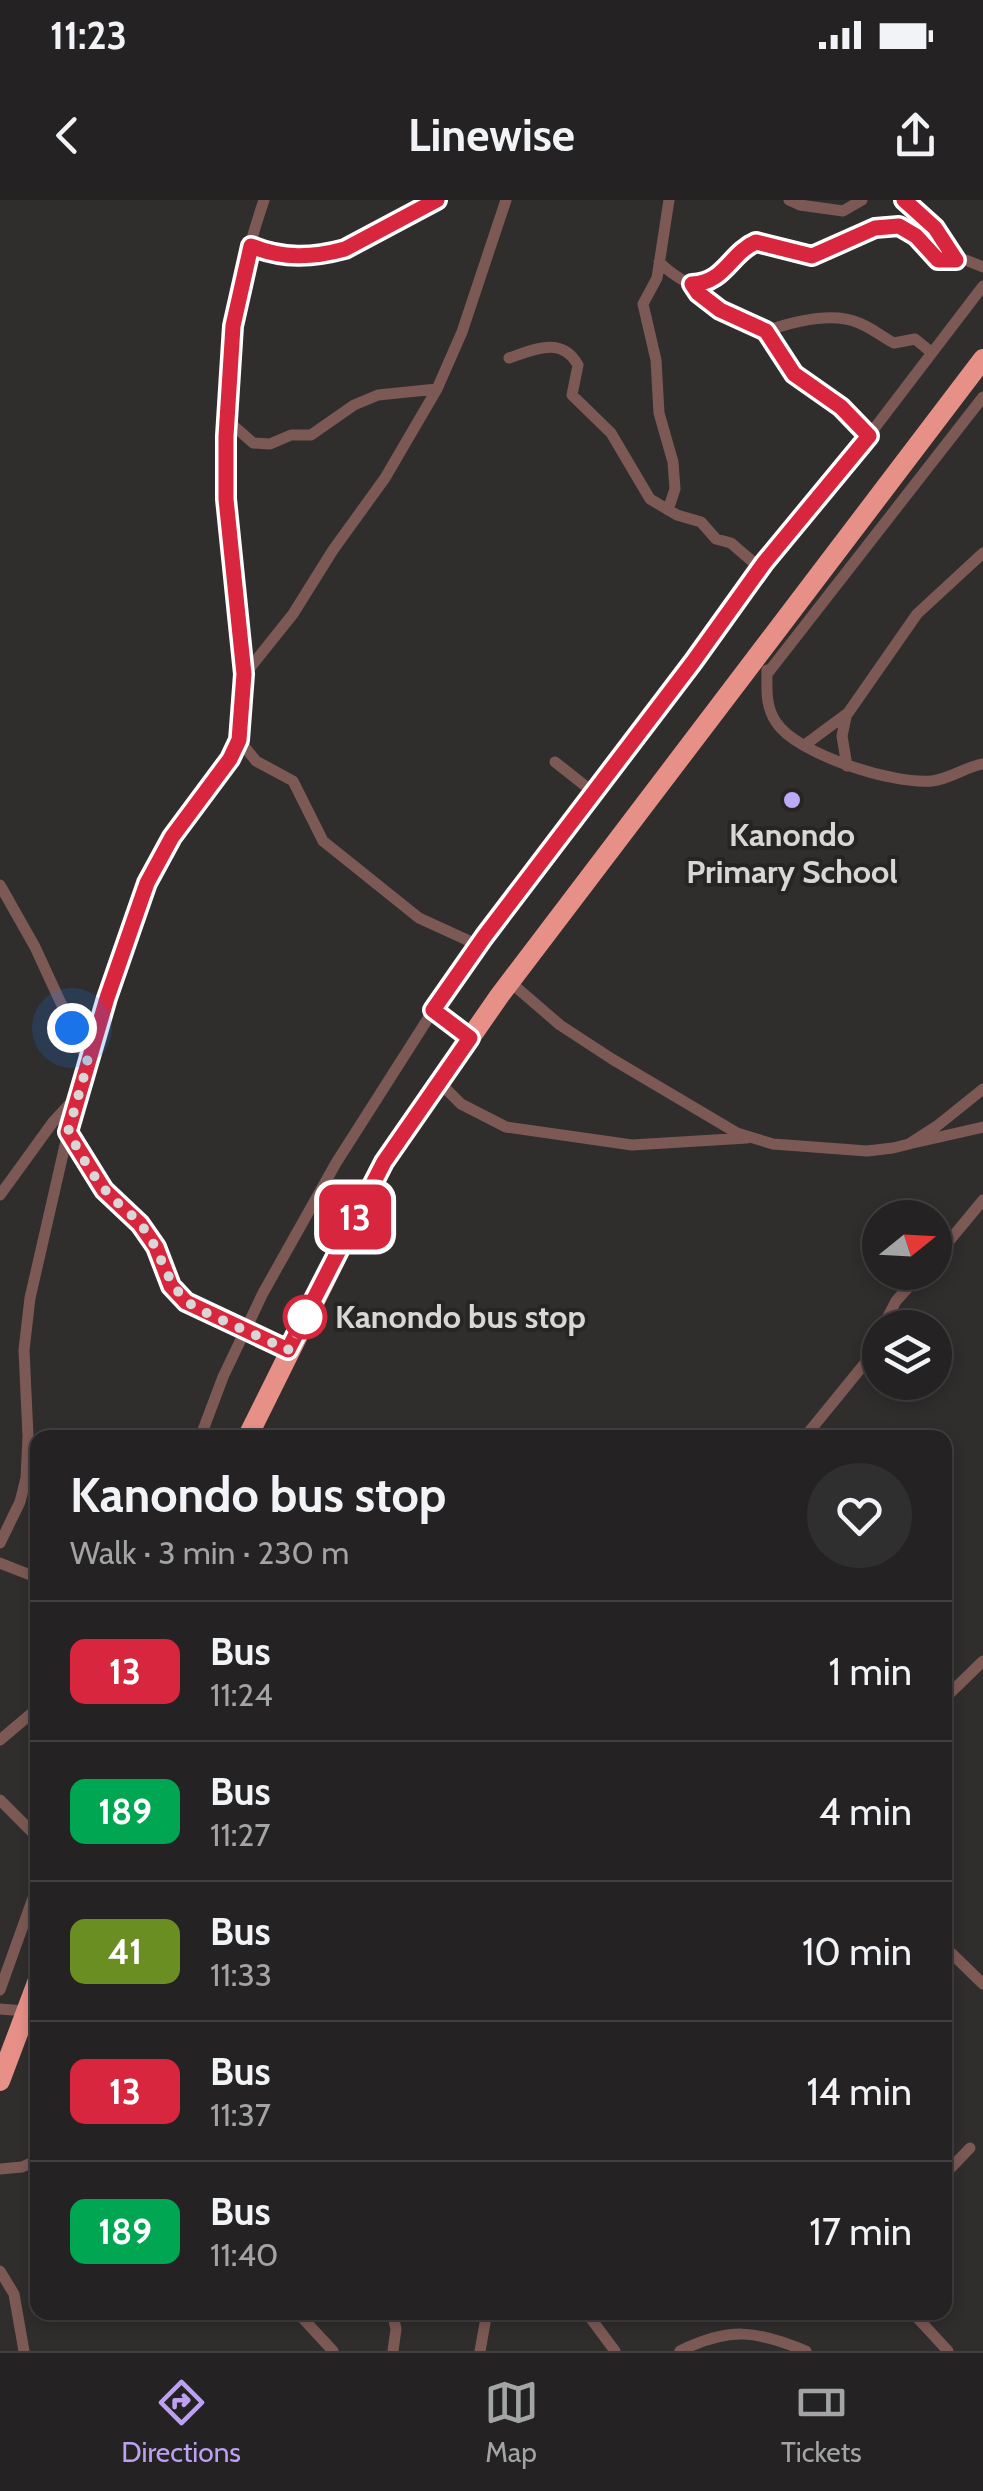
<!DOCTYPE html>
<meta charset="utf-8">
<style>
body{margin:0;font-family:Cabin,sans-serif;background:#302f2f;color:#f1f3f6;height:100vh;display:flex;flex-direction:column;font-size:38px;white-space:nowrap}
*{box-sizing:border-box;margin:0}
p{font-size:32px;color:#a3a4a5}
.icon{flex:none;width:55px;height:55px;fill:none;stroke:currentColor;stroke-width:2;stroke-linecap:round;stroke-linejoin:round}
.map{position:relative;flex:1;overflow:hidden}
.side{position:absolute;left:30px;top:1230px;width:922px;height:890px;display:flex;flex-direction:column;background:#242222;border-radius:20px;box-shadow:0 5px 15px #0003,0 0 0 2px #413f40}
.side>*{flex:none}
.badge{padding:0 20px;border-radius:15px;font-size:35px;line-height:65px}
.needle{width:65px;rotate:72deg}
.buttons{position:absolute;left:862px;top:1000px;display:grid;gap:20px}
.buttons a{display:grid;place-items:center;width:90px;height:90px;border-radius:50%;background:#242222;box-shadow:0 5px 15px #0003,0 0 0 2px #413f40;font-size:50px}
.you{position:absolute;width:50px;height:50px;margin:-25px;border:8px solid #fff;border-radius:50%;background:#1a73e8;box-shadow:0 0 0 15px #1a73e833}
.map>.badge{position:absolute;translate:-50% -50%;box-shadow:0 0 0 5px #fff}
.round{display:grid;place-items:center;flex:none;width:105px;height:105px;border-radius:52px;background:#302f2f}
.head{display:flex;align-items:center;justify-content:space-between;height:170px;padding:0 40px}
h1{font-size:48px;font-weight:700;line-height:75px}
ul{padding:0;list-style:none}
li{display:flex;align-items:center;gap:30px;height:140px;padding:0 40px;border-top:2px solid #413f40}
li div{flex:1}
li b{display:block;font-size:38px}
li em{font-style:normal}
li .badge{min-width:110px;font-weight:700;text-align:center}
.status{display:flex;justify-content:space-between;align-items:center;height:70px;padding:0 50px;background:#242222;direction:ltr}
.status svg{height:28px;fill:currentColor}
header{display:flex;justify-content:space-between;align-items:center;height:130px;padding:0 40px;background:#242222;font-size:45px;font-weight:700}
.dock{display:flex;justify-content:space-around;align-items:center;height:140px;border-top:2px solid #413f40;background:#242222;font-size:28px;color:#a3a4a5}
.dock a{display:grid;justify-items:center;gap:5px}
.dock .current{color:#bca0f2}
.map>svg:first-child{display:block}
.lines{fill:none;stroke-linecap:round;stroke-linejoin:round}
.street{stroke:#7d5955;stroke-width:11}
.highway{stroke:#e79087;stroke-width:20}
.line-casing{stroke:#fff;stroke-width:22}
.line{stroke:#d7263d;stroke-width:15}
.walk{stroke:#d8d7d6;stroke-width:10;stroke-dasharray:0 18}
.poi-dot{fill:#bbaaf6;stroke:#272523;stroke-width:4}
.stop-dot{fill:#fff;stroke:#d7263d;stroke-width:5}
.labels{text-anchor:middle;stroke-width:8;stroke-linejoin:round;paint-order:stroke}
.poi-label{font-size:32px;font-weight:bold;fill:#d8d7d6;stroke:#272523}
.stop-label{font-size:32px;font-weight:bold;fill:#d8d7d6;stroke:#272523;text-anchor:start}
</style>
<div class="status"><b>11:23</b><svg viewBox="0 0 49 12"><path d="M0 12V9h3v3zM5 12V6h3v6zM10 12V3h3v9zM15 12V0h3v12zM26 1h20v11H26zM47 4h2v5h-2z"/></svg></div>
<header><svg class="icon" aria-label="back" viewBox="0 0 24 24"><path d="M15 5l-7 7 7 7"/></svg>Linewise<svg class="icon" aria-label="share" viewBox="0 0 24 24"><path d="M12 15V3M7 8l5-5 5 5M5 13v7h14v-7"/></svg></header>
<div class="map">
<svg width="983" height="2151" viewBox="0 0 983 2151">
<rect width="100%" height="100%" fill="#302e2d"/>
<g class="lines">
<path class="street" d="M 789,0 L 800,5 L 843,11 L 862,0
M 904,0 L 935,28 L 956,59
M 251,46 C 283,59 312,58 345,49 L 437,0
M 659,62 C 718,117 716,58 756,42 L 813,56 L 875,28 L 899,26 L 916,36 L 939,59 L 963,59 L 983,67
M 692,84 L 721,110 L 766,131 L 794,175 L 841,207 L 869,236
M 766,131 C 792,122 832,111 859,123 C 872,128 882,137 894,143 L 915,139 L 931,152
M 509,158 C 535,149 562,136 578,165 L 572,195 L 611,233 L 650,299 L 677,315 L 701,322 L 716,339 L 731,343 L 760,368
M 227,220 L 253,243 L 270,244 L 291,235 L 311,235 L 354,205 L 378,195 L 437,189
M 668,310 L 675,289 L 673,262 L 659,213 L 656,160 L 643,104 L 657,78 L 669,0
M 767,470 C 767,488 765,506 776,522 C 796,554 894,585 932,581 C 950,579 965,567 983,564
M 245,474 L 293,414 L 333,350 L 385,278 L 437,189 L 462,132 L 506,0
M 767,474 L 983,197
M 846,517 L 842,536 L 847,566
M 239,540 L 256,561 L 293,581 L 323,641 L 419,718 L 478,745
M 806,544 L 848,513 L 917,414 L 983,353
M 555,562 L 593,592
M 0,685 L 35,747 L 88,862
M 510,782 L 560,825 L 612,859 L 737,933 L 773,944 L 867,951 L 893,948 L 909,944 L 937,926 L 983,889
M 433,810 L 469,839
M 439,882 L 461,904 L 506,927 L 632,945 L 747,938
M 68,932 L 104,990 L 141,1024 L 155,1047 L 171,1087 L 186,1102 L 288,1150
M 913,943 L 983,927
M 0,995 L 53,922 L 77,896
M 935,1058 L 983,1000
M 882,1128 L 896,1101 L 922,1072
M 200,1238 L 223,1177 L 263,1093 L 336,963 L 443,795 L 548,650 L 693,463 L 763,363 L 854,255 L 983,86
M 804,1238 L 870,1157 L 880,1132
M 0,1343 L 20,1302 L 26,1278 L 28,1236 L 24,1150 L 30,1098 L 68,932 L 95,835 L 137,710 L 158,660 L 229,559 C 261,496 231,373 226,302 C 220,202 231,95 264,0
M 0,1363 L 38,1378
M 945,1498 L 983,1461
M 0,1540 L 38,1508
M 0,1600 L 38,1638
M 945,1747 L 983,1784
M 0,1790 L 38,1684
M 0,1809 L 25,1811 L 38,1824
M 0,1969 L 22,1967 L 38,1960
M 945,1974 L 970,1948
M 0,2071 L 14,2094 L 24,2151
M 297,2112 L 333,2151
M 392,2112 L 396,2129 L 393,2151
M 586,2112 L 615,2151
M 912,2112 L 948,2151
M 480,2151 L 487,2112
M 680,2151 C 729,2127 755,2130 806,2151"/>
<path class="highway" d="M 247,1238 L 384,962 L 500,795 L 983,159
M 0,1881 L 38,1780"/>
</g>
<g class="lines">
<g class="line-casing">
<path id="line" d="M 437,0 L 345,49 C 312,58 283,59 251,46 L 233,126 L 226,236 L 226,299 L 244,474 L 239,540 L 230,559 L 172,637 L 147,683 L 107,798 L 68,932 L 104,990 L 140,1024 L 156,1047 L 171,1086 L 186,1102 L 288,1150 L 384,962 L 470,838 L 433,810 L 484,737 L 693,462 L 764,363 L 869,236 L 841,207 L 794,174 L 766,131 L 720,110 L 698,93 L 692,84 C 725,83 730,53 756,42 L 812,56 L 875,28 L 899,26 L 916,36 L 938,60 L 956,60 L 935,28 L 904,0"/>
</g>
<use href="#line" class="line"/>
<path class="walk" d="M 72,828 L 88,862 L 68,932 C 80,952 91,975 107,992 C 117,1004 131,1013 141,1025 C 165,1054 164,1089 198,1109 L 288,1150 L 305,1117"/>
</g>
<circle class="poi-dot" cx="792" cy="600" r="10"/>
<circle class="stop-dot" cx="305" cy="1117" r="20"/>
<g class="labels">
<g class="poi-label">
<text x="792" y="646">Kanondo<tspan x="792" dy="37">Primary School</tspan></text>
</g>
<g class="stop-label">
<text x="335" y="1128">Kanondo bus stop</text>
</g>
</g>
</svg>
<div class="buttons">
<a><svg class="needle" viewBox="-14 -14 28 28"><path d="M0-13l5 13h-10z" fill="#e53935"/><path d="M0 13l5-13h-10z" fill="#a3a4a5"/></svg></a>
<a><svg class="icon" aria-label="layers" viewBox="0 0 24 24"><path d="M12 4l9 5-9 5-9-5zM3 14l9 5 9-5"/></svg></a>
</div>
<div class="you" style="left:72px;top:828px"></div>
<b class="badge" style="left:355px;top:1017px;background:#d7263d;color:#fff">13</b>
<section class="side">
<div class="head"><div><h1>Kanondo bus stop</h1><p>Walk · 3 min · 230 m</p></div><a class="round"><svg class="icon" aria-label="heart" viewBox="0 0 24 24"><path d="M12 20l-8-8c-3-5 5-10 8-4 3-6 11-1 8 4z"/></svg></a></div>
<ul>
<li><span class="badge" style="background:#d7263d;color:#fff">13</span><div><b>Bus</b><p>11:24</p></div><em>1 min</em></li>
<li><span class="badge" style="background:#00a651;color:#fff">189</span><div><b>Bus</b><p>11:27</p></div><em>4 min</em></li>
<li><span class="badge" style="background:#6b8e23;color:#fff">41</span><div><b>Bus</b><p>11:33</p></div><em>10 min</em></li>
<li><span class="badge" style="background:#d7263d;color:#fff">13</span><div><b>Bus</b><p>11:37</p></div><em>14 min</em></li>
<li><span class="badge" style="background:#00a651;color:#fff">189</span><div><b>Bus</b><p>11:40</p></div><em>17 min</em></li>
</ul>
</section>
</div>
<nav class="dock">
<a class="current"><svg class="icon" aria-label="directions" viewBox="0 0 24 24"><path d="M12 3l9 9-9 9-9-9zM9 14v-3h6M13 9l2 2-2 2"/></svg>Directions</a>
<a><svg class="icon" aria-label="map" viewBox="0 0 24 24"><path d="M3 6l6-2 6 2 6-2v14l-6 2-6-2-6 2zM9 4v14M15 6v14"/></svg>Map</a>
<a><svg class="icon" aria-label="tickets" viewBox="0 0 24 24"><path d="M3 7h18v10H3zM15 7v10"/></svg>Tickets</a>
</nav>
